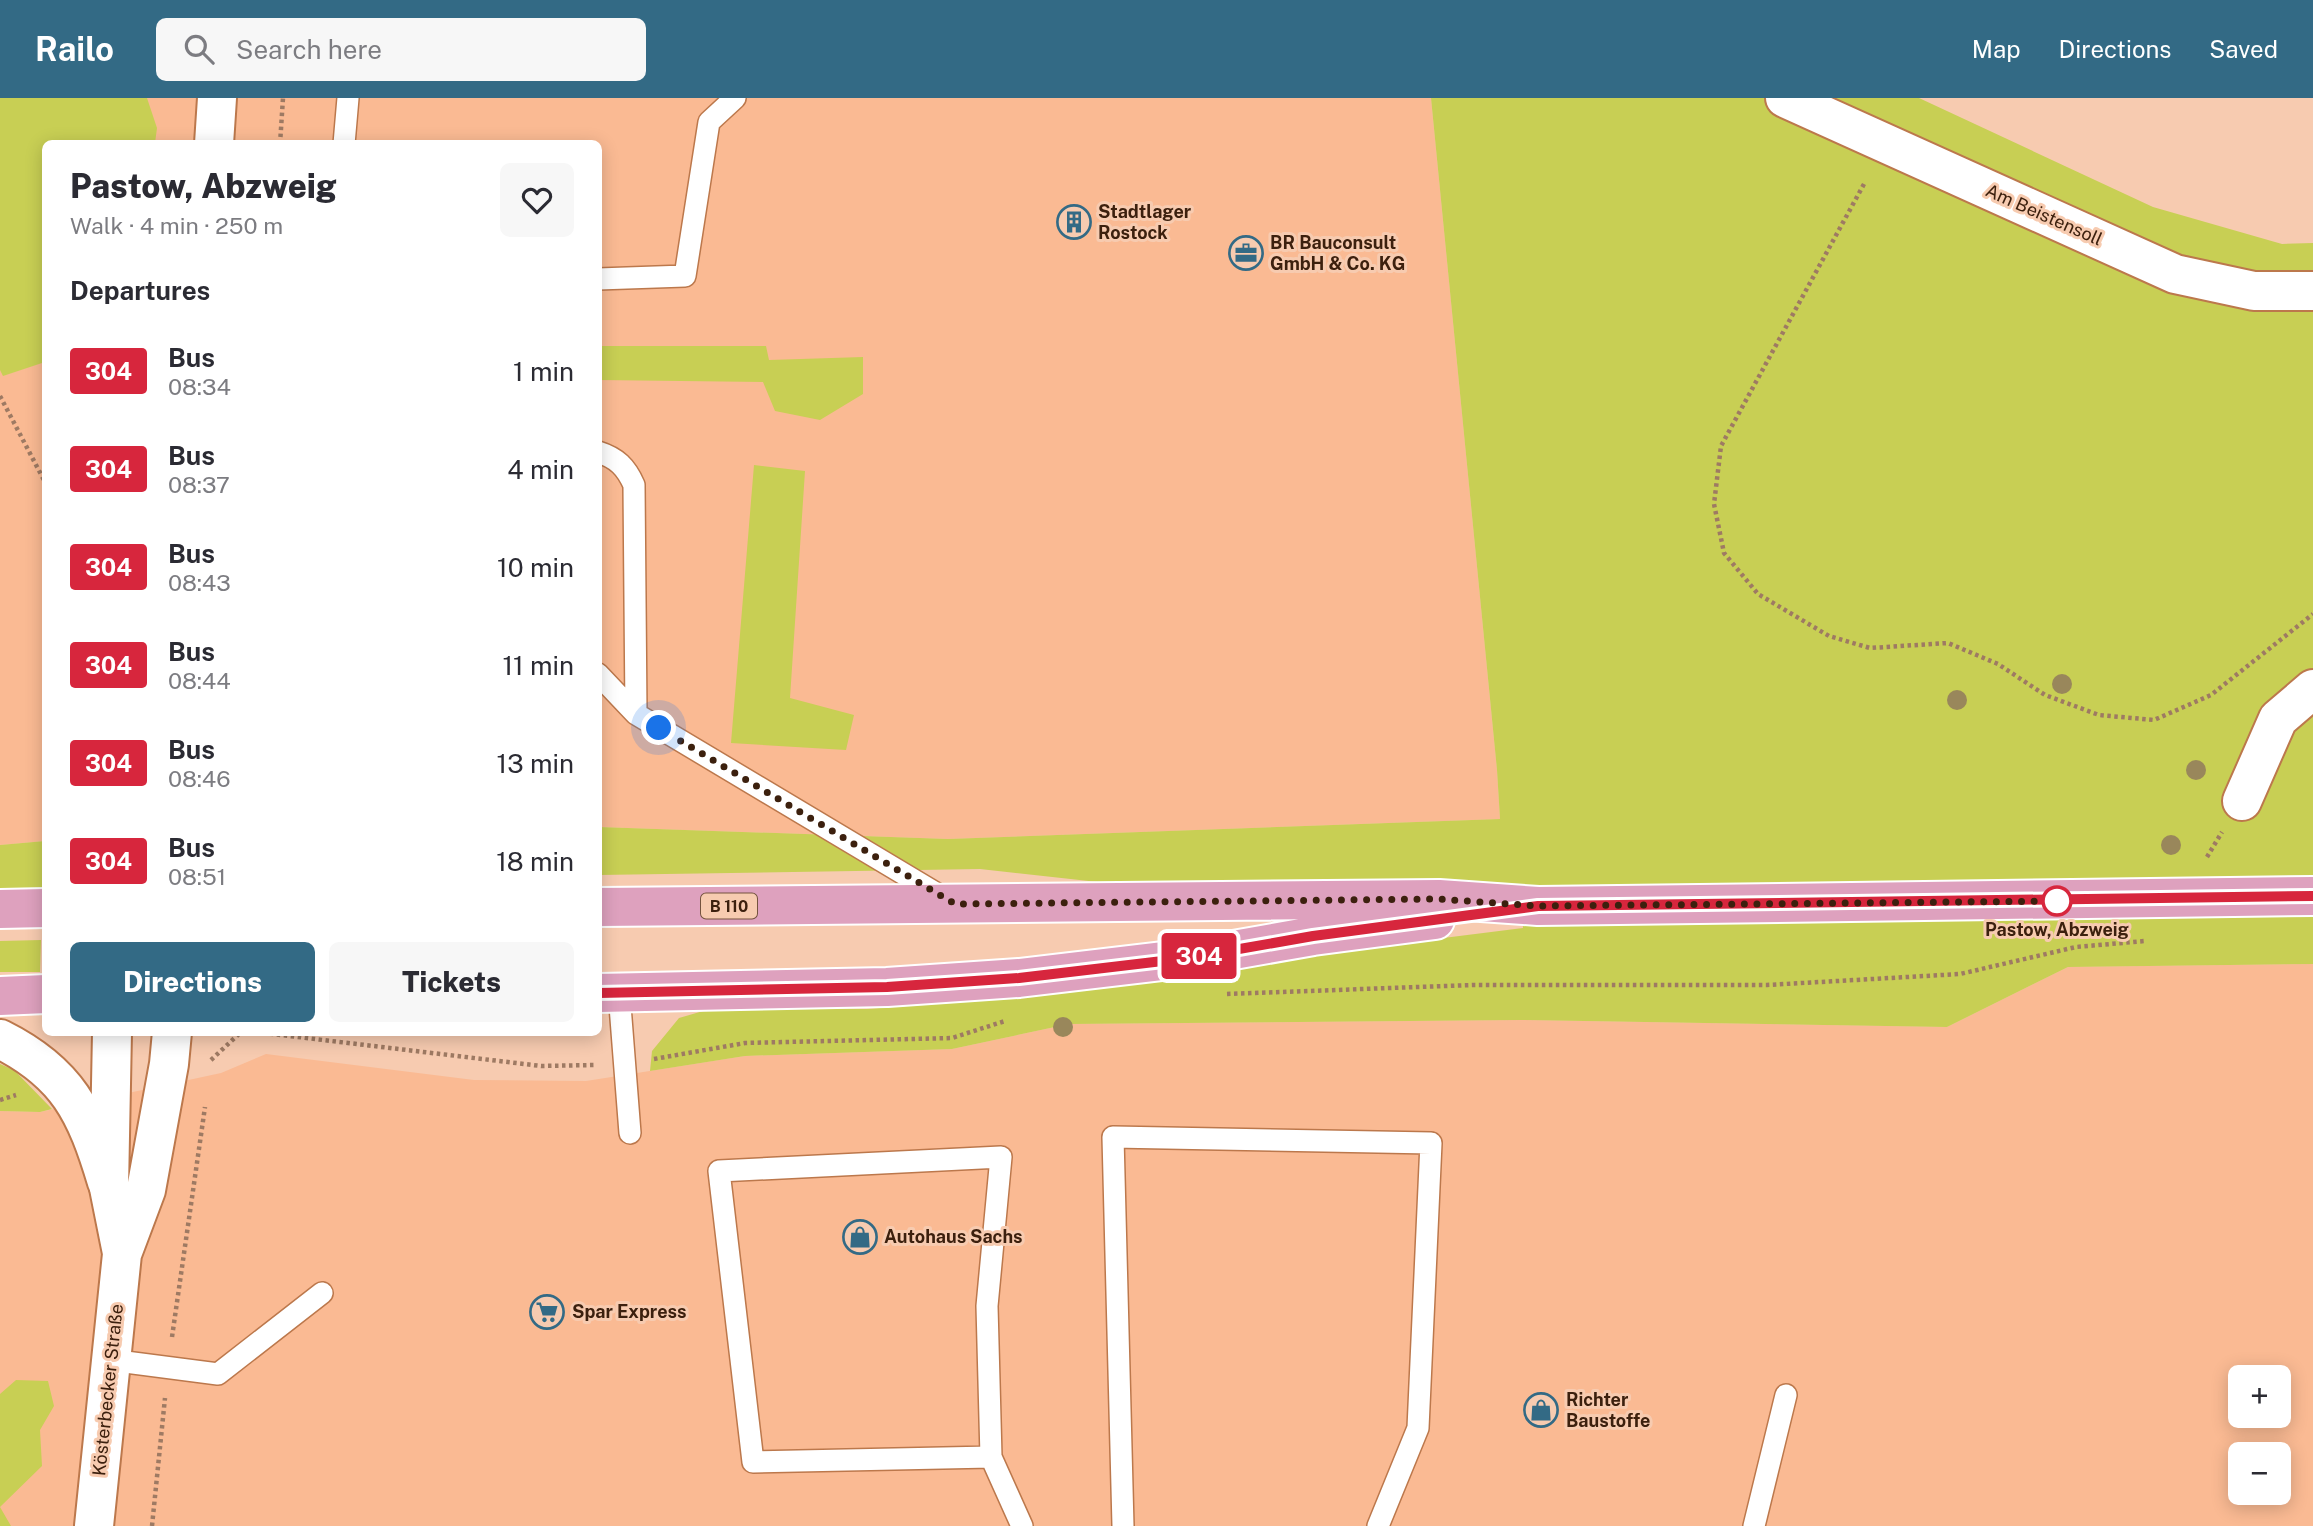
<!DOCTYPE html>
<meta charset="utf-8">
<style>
body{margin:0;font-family:"Public Sans",sans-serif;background:#f7f7f7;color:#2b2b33;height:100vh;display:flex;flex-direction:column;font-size:26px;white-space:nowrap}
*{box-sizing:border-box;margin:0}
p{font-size:23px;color:#7c7c81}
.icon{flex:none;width:38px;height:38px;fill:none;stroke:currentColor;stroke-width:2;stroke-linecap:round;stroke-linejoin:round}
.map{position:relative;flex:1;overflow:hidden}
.drawer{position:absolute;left:42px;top:42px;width:560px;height:896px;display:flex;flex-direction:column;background:#fff;border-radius:10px;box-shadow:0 4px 18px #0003}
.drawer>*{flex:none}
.badge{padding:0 14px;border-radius:5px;font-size:24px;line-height:46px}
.tools{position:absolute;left:2228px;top:1267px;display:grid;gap:14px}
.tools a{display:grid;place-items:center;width:63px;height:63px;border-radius:10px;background:#fff;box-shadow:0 4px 18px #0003;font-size:35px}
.you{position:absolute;width:35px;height:35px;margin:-18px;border:5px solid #fff;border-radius:50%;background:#1a73e8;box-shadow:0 0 0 10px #1a73e833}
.map>.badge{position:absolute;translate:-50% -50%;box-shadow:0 0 0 4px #fff}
h2{padding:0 28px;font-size:26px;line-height:63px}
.round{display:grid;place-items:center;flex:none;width:74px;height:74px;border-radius:10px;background:#f7f7f7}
.overview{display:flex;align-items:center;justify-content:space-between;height:119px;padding:0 28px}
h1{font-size:33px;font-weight:800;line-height:52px}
.cta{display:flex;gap:14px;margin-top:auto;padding:14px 28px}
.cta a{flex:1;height:80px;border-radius:10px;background:#336a85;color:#fff;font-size:28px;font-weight:800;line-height:80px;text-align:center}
.cta a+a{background:#f7f7f7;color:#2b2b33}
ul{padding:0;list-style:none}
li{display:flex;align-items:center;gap:21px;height:98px;padding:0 28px}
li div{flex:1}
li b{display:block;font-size:26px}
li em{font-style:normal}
li .badge{min-width:77px;font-weight:700;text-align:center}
header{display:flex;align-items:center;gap:42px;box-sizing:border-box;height:98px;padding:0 35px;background:#336a85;color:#fff}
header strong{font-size:33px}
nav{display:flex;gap:38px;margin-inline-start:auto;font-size:24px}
.search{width:490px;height:63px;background:#f7f7f7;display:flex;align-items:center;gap:18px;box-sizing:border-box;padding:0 24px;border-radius:10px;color:#7c7c81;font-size:26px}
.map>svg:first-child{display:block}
.built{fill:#faba93;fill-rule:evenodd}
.green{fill:#c8cf54}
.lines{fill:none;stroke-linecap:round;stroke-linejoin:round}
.service-casing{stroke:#bc784c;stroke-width:24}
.minor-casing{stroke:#bc784c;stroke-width:42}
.tertiary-casing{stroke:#bc784c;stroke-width:42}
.primary-casing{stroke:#fff;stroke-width:42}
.path{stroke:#9e7a63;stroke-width:4.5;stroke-dasharray:3.5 3.5;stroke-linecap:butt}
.service{stroke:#fff;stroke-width:21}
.minor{stroke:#fff;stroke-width:38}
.tertiary{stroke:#fff;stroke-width:38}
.primary{stroke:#dea1be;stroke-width:38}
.tree{fill:#99875b}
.line-casing{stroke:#fff;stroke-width:16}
.line{stroke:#d7263d;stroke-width:10}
.walk{stroke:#3c200e;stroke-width:7;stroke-dasharray:0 12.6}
.stop-dot{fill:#fff;stroke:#d7263d;stroke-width:3.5}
.labels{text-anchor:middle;stroke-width:6;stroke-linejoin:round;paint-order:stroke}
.shield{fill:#f7cbb0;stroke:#74533f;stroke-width:2}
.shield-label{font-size:16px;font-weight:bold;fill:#3c200e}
.poi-label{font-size:18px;font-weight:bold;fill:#3c200e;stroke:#f7cbb0;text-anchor:start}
.street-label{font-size:18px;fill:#3c200e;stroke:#f7cbb0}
.stop-label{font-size:18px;font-weight:bold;fill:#3c200e;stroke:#f7cbb0}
</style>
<header>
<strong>Railo</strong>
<div class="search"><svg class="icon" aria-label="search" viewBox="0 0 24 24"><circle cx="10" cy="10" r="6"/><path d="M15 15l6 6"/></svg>Search here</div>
<nav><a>Map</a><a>Directions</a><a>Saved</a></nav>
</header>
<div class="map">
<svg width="2313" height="1428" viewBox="0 0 2313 1428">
<rect width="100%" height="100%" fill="#f7cbb0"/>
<path class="built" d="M 0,0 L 1431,0 L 1497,672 L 1500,721 L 948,741 L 599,729 L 598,46 L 46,46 L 45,743 L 0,747 Z
M 2313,866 L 2313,1428 L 0,1428 L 0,1013 L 40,1014 L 221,975 L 266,956 L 474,982 L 586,983 L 745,958 L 952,951 L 1069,926 L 1520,922 L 1947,929 L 2068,869 ZM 2240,1279 L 2278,1279 L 2278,1318 L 2240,1318 ZM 2240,1356 L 2278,1356 L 2278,1395 L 2240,1395 Z"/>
<path class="green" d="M 0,0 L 147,0 L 157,30 L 155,45 L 46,46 L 45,264 L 3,278 L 0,272 Z
M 1431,0 L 1919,0 L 2153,109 L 2282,146 L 2313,145 L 2313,866 L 2068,869 L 1947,929 L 1520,922 L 1069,926 L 952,951 L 745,958 L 650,973 L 652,953 L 679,920 L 717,909 L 867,911 L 1024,899 L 1259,863 L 1523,830 L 1520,787 L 1143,789 L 980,771 L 599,777 L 599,729 L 948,741 L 1500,721 L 1497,672 Z
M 599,248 L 766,248 L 769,262 L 863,259 L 863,296 L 820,322 L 775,313 L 763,284 L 599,282 Z
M 754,367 L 805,373 L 790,600 L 854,617 L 846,652 L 731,645 Z
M 45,743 L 45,785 L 42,796 L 0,797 L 0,747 Z
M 41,842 L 40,874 L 0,874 L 0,843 Z
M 0,966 L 14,972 L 52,1011 L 40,1014 L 0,1013 Z
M 16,1282 L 48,1283 L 54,1308 L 40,1332 L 42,1368 L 0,1409 L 11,1428 L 0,1428 L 0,1296 Z"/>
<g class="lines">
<g class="service-casing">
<path id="service" d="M 344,46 L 348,0
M 598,181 L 685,178 L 709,24 L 735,0
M 598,354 C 617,360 626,369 634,387 L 636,616
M 598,576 L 636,616 L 944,800
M 619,895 L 630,1035
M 110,1262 L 218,1276 L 322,1195
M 991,1359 L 753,1364 L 719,1073 L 1001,1059 L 987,1208 L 991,1359 L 1022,1428
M 1123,1428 L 1113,1039 L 1431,1045 L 1418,1330 L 1378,1428
M 1754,1428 L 1786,1297"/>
</g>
<g class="minor-casing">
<path id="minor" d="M 1785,0 L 2175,176 L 2254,193 L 2313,193
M 214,46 L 217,0
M 2242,703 L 2278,621 L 2313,591
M 0,941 C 68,975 86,1014 107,1084"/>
</g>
<g class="tertiary-casing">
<path id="tertiary" d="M 112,934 L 109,1090 L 122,1155
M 94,1428 L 122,1156 L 146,1092 L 169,966 L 172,934"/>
</g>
<g class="primary-casing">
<path id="primary" d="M 598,809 L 1439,801 L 1538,808 L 2313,798
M 0,811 L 46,810
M 598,895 L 887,889 L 1019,880 L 1188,860 L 1313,838 L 1435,822
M 0,898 L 46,896"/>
</g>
<path class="path" d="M 280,46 L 283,0
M 1864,86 L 1721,348 L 1714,406 L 1724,455 L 1758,496 L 1829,538 L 1870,550 L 1948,545 L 1998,566 L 2045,597 L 2099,617 L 2154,622 L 2211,597 L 2313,516
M 0,298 L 46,386
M 2207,759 L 2222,734
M 1227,896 L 1472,887 L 1767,887 L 1960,876 L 2076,849 L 2145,843
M 256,934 L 541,968 L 596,967
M 654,961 L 745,945 L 952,940 L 1005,923
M 211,962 L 241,934
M 0,1002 L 16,997
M 172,1239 L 205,1009
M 152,1428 L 165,1300"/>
<use href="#service" class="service"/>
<use href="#minor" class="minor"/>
<use href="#tertiary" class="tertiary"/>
<use href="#primary" class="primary"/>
</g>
<g class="tree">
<circle cx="2062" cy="586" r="10"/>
<circle cx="1957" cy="602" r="10"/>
<circle cx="2196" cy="672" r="10"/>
<circle cx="2171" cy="747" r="10"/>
<circle cx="1063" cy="929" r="10"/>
</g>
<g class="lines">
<g class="line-casing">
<path id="line" d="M 598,895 L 887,889 L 1019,880 L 1188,860 L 1313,838 L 1538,808 L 2313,798"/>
</g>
<use href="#line" class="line"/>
<path class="walk" d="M 659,630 L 955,806 L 1438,801 L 1538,808 L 2062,803 L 2057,803"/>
</g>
<defs>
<g id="building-ring" transform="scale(1.75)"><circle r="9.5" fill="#f7cbb0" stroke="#336a85" stroke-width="1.5"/><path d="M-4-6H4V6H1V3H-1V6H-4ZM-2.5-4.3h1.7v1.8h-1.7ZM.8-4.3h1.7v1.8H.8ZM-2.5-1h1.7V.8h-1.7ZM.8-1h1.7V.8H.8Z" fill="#336a85"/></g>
<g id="office-ring" transform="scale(1.75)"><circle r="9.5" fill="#f7cbb0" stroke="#336a85" stroke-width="1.5"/><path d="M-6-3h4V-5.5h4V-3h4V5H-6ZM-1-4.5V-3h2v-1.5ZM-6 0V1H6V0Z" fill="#336a85"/></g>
<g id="shop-ring" transform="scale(1.75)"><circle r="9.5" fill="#f7cbb0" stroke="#336a85" stroke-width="1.5"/><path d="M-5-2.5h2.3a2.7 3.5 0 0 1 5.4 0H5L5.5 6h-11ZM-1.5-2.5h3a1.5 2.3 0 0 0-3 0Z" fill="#336a85"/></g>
<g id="supermarket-ring" transform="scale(1.75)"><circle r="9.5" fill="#f7cbb0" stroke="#336a85" stroke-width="1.5"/><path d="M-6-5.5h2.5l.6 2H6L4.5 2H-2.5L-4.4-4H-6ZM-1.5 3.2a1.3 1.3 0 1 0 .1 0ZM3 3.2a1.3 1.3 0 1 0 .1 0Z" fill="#336a85"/></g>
</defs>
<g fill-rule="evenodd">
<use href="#building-ring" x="1074" y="124"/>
<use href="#office-ring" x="1246" y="155"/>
<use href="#shop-ring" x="860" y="1139"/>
<use href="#supermarket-ring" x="547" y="1214"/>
<use href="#shop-ring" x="1541" y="1312"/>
</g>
<circle class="stop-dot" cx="2057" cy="803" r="14"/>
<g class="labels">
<rect class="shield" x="701" y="795.5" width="56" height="25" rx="5"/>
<g class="shield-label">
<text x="729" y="814">B 110</text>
</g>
<g class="poi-label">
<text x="1098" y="120">Stadtlager<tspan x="1098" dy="21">Rostock</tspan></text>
<text x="1270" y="151">BR Bauconsult<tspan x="1270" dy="21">GmbH &amp; Co. KG</tspan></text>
<text x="884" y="1145">Autohaus Sachs</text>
<text x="572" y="1220">Spar Express</text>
<text x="1566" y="1308">Richter<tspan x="1566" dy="21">Baustoffe</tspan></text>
</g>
<g class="street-label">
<text transform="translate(2044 117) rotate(24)" y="6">Am Beistensoll</text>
<text transform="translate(108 1292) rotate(-84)" y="6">Kösterbecker Straße</text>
</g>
<g class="stop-label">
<text x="2057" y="838">Pastow, Abzweig</text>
</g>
</g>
</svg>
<div class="tools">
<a>+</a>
<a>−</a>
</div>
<div class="you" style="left:659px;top:630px"></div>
<b class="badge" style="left:1199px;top:858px;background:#d7263d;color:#fff">304</b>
<section class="drawer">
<div class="overview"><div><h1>Pastow, Abzweig</h1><p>Walk · 4 min · 250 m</p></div><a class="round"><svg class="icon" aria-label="heart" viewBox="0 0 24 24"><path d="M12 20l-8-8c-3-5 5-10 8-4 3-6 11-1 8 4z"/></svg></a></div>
<h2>Departures</h2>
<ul>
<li><span class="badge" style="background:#d7263d;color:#fff">304</span><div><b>Bus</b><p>08:34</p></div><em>1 min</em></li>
<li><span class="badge" style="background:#d7263d;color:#fff">304</span><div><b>Bus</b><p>08:37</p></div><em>4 min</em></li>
<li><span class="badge" style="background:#d7263d;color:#fff">304</span><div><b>Bus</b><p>08:43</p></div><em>10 min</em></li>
<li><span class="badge" style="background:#d7263d;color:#fff">304</span><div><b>Bus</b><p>08:44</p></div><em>11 min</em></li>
<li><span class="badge" style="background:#d7263d;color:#fff">304</span><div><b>Bus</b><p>08:46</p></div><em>13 min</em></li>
<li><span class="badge" style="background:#d7263d;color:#fff">304</span><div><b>Bus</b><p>08:51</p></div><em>18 min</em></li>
</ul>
<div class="cta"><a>Directions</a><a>Tickets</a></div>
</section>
</div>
